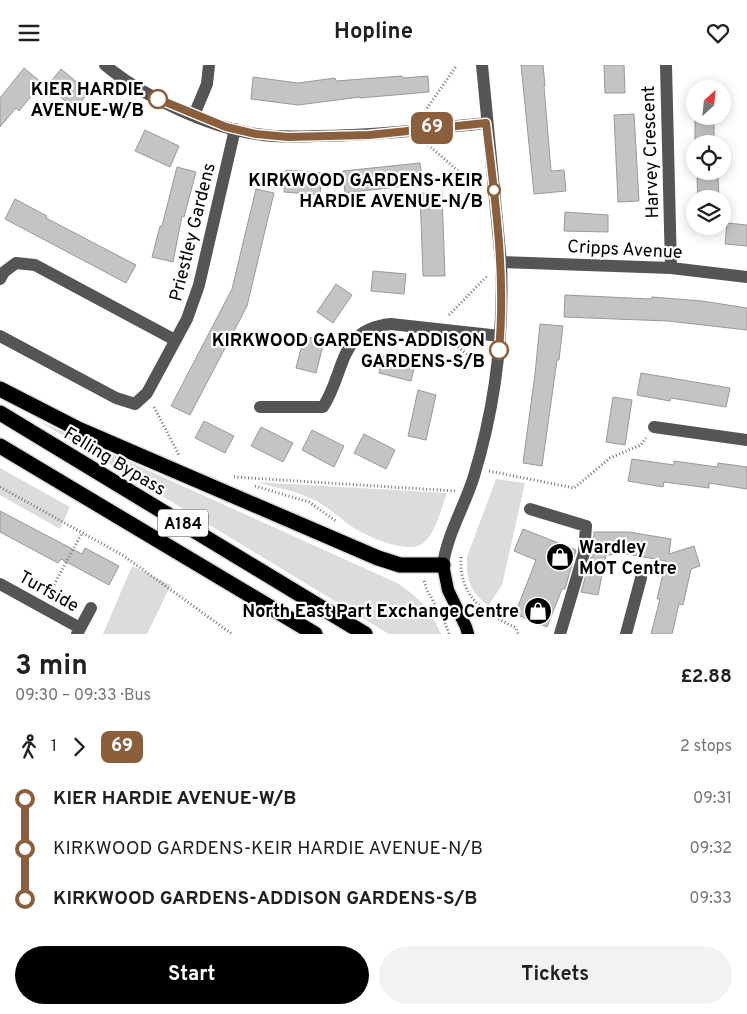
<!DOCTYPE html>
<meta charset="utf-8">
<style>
body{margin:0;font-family:Overpass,sans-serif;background:#f2f2f2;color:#202124;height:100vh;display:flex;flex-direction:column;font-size:19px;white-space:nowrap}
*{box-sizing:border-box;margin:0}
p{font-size:16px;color:#757577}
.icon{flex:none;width:28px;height:28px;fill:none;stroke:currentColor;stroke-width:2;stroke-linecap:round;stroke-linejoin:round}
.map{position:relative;height:569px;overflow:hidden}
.sheet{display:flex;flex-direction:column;background:#fff;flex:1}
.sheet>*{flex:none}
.badge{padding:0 10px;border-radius:8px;font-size:18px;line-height:32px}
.needle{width:32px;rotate:27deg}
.buttons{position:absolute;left:686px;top:15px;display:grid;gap:10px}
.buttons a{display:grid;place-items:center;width:45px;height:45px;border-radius:50%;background:#fff;box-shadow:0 2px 12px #0003;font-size:25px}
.map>.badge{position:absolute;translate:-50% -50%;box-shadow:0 0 0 2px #fff}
.legs{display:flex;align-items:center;gap:8px;height:55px;padding:0 15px;font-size:16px}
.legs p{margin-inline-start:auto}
.headline{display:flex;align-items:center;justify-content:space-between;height:85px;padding:0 15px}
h1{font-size:28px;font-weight:700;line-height:38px}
.cta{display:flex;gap:10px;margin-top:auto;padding:10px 15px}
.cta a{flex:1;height:58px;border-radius:30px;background:#000;color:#fff;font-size:20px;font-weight:700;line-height:58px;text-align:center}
.cta a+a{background:#f2f2f2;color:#202124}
ul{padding:0 15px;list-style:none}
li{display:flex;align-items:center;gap:18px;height:50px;font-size:19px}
li i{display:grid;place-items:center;width:8px;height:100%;margin:0 6px;background:currentColor}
li i::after{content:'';width:12px;height:12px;margin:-6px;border:4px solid;border-radius:50%;background:#fff}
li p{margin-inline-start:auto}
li:first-child i{background:linear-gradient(#0000 50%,currentColor 0)}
li:last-child i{background:linear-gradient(currentColor 50%,#0000 0)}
header{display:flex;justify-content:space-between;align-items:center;height:65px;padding:0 15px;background:#fff;font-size:22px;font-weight:700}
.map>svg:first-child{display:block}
.green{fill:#dcdcdc}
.building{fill:#c4c4c4;stroke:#999}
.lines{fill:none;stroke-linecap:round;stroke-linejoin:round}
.major-casing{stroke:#dbdbdb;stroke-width:15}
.highway-casing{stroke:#dbdbdb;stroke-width:18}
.path{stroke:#777;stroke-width:3;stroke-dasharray:1 2.5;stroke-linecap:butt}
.minor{stroke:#555;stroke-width:12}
.major{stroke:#000;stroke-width:12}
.highway{stroke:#000;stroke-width:15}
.line-1-casing{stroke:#fff;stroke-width:11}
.line-1{stroke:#8b5e3c;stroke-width:8}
.stop-1-dot{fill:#fff;stroke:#8b5e3c;stroke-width:2.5}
.labels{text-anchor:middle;stroke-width:4.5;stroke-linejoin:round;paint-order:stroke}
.shield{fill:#fff;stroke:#4c4c4c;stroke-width:1}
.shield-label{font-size:16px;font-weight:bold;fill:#000}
.stop-label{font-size:18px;font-weight:bold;fill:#000;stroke:#fff;text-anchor:end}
.street-label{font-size:18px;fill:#000;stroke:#fff}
.poi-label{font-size:18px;font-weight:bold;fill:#000;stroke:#fff;text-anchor:start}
</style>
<header><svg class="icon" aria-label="menu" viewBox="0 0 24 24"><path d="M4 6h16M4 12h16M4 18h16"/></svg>Hopline<svg class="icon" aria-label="heart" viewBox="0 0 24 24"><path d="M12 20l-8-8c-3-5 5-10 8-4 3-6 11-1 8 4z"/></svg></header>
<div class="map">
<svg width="747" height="569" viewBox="0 0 747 569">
<rect width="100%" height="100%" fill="#fff"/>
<path class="green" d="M 37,355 L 397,518 C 420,533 430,544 441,569 L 389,569 Z
M 0,403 L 70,442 L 60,464 L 0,430 Z
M 496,414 L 525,418 L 502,520 L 488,541 C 470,525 466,516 467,492 Z
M 255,417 L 447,428 C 441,444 436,469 422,479 C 406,489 369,472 354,463 C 340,454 326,439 310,433 C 293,425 273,422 255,417 Z
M 132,501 L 171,520 L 147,569 L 103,569 Z"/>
<path class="building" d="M 521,0 L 543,0 L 545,21 L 544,21 L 551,106 L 564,105 L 566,126 L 534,129 Z
M 604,0 L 624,0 L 625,28 L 605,28 Z
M 24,3 L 42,18 L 19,46 L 16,43 L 0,62 L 0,33 Z
M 61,4 L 89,27 L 75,44 L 47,21 Z
M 402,11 L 403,13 L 428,11 L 429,27 L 360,33 L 360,32 L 298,40 L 251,34 L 253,12 L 298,18 L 335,13 L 336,16 Z
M 634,49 L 639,136 L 618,137 L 614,50 Z
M 695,51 L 714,51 L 714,79 L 695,79 Z
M 145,65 L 179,81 L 170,102 L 135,86 Z
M 420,98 L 423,119 L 345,128 L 343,106 Z
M 177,102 L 196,107 L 184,152 L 182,151 L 173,197 L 152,192 L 160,161 L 162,161 Z
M 286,105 L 322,108 L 320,130 L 284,127 Z
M 718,112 L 719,134 L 698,134 L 697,113 Z
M 256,124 L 274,128 L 247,241 L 190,350 L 171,341 L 232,224 Z
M 420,128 L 442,128 L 445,211 L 423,211 Z
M 15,134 L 47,151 L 46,153 L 136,200 L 126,218 L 5,154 Z
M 565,147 L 608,150 L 608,167 L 564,166 Z
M 727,158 L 747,160 L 747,181 L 725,179 Z
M 373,206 L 406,209 L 404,229 L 371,226 Z
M 336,219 L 352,230 L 333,258 L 317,247 Z
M 565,230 L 651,234 L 652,232 L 702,236 L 747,243 L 747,265 L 668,256 L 564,252 Z
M 540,259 L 563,261 L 559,295 L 557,295 L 542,401 L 523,398 L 535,309 Z
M 304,271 L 324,276 L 316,308 L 296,303 Z
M 383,291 L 399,295 L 400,292 L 416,296 L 411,316 L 379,308 Z
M 641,308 L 730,323 L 726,342 L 671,333 L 670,336 L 637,330 Z
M 418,325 L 436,330 L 426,375 L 408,371 Z
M 613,332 L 632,335 L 625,380 L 606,377 Z
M 204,356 L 234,371 L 225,388 L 195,373 Z
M 261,362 L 293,378 L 283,397 L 251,381 Z
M 312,365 L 344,381 L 334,402 L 302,385 Z
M 364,369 L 395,385 L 386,404 L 354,388 Z
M 632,394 L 674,400 L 674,396 L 717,402 L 718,398 L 747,402 L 747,424 L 709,418 L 709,423 L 664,417 L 663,422 L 628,416 Z
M 0,446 L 82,489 L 85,483 L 119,501 L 109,520 L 61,494 L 58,498 L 0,467 Z
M 523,464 L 576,485 L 565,524 L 562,524 L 547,562 L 515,549 L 536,495 L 514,486 Z
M 594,467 L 629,467 L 671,474 L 669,489 L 694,481 L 700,501 L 691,504 L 683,540 L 679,539 L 672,569 L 651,569 L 660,534 L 657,534 L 666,496 L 627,489 L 606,490 L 598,530 L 581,527 L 591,492 L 593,492 Z"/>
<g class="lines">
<g class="major-casing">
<path id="major" d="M 443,500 L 448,525 L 466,562 L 468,569"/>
</g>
<g class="highway-casing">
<path id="highway" d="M 0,324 L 78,364 L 378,493 L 400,500 L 443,500
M 0,348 L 365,569
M 0,381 L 315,569"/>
</g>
<path class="path" d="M 423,49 L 457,0
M 428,80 L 478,123
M 449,250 L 487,211
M 458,282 L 483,302
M 154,342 L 179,390
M 489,406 L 574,423 L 610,393 L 641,380 L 646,373
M 234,412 L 455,426
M 255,421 L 309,437 L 336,456
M 0,422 L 124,491 L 232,569
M 461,492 C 459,533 484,547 516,563 L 518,569
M 424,516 L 427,525 L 442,552
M 49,529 L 82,468
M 445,558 L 449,569"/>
<path class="minor" d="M 105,0 C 142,31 208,62 256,69 C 275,72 296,72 316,71 C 373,71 430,64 486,58
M 666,0 L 671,203
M 194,50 L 207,19 L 209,0
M 501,197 L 671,203 L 747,212
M 0,214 L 4,207 L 16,198 L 35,200 L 175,275
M 0,271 L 116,333 L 135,339 L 147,328 L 187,254 L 199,220 L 235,64
M 260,342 L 323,342 C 346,306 338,264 391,259 L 500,271
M 654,362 L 747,375
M 530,444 L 586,461 L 584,488 L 560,569
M 443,500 C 447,469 465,441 474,411 C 496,339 504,271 501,197 L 482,0
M 0,519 L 80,563
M 77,569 L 91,543
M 626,569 L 641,513"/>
<use href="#major" class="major"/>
<use href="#highway" class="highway"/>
</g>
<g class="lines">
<g class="line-1-casing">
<path id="line-1" d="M 158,34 L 226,62 L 256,69 L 288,72 L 369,70 L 486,58 C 495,134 506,209 499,285"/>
</g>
<use href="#line-1" class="line-1"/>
</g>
<defs>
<g id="shop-disc" transform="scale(1.4375)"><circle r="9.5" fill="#000" stroke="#fff"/><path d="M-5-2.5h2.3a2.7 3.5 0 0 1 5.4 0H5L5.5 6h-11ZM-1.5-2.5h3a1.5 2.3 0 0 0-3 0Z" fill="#fff"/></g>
</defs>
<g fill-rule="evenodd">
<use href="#shop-disc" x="560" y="492"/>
<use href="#shop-disc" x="538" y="546"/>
</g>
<g class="stop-1-dot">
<circle cx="158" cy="34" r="9"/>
<circle cx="494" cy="125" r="6"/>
<circle cx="499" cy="285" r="9"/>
</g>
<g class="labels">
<rect class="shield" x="158" y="444.5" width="50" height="27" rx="4"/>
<g class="shield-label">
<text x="183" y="464">A184</text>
</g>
<g class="stop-label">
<text x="144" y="30">KIER HARDIE<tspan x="144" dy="21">AVENUE-W/B</tspan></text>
<text x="483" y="121">KIRKWOOD GARDENS-KEIR<tspan x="483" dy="21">HARDIE AVENUE-N/B</tspan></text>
<text x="485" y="281">KIRKWOOD GARDENS-ADDISON<tspan x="485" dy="21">GARDENS-S/B</tspan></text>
</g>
<g class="street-label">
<text transform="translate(650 87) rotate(-92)" y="6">Harvey Crescent</text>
<text transform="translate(192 167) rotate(-76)" y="6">Priestley Gardens</text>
<text transform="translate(625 184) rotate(3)" y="6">Cripps Avenue</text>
<text transform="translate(115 396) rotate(31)" y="6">Felling Bypass</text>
<text transform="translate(49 526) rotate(29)" y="6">Turfside</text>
</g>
<g class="poi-label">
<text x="579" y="488">Wardley<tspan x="579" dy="21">MOT Centre</tspan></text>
<text x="519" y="552" text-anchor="end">North East Part Exchange Centre</text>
</g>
</g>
</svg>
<div class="buttons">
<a><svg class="needle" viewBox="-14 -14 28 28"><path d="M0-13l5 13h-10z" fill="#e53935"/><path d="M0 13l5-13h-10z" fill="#757577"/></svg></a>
<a><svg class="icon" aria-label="locate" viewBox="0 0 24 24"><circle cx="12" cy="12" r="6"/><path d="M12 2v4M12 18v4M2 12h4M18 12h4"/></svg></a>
<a><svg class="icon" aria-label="layers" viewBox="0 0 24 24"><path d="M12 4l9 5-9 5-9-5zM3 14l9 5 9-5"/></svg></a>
</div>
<b class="badge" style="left:432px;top:63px;background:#8b5e3c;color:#fff">69</b>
</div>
<section class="sheet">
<div class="headline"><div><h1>3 min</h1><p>09:30 – 09:33 · Bus</p></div><b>£2.88</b></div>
<div class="legs"><svg class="icon" aria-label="walk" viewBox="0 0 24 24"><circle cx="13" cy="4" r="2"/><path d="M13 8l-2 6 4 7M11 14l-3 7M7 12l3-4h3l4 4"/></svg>1<svg class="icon" aria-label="forward" viewBox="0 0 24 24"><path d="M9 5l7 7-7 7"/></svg><b class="badge" style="background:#8b5e3c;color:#fff">69</b><p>2 stops</p></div>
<ul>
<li><i style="color:#8b5e3c"></i><b>KIER HARDIE AVENUE-W/B</b><p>09:31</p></li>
<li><i style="color:#8b5e3c"></i><span>KIRKWOOD GARDENS-KEIR HARDIE AVENUE-N/B</span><p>09:32</p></li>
<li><i style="color:#8b5e3c"></i><b>KIRKWOOD GARDENS-ADDISON GARDENS-S/B</b><p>09:33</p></li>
</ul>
<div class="cta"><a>Start</a><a>Tickets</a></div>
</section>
